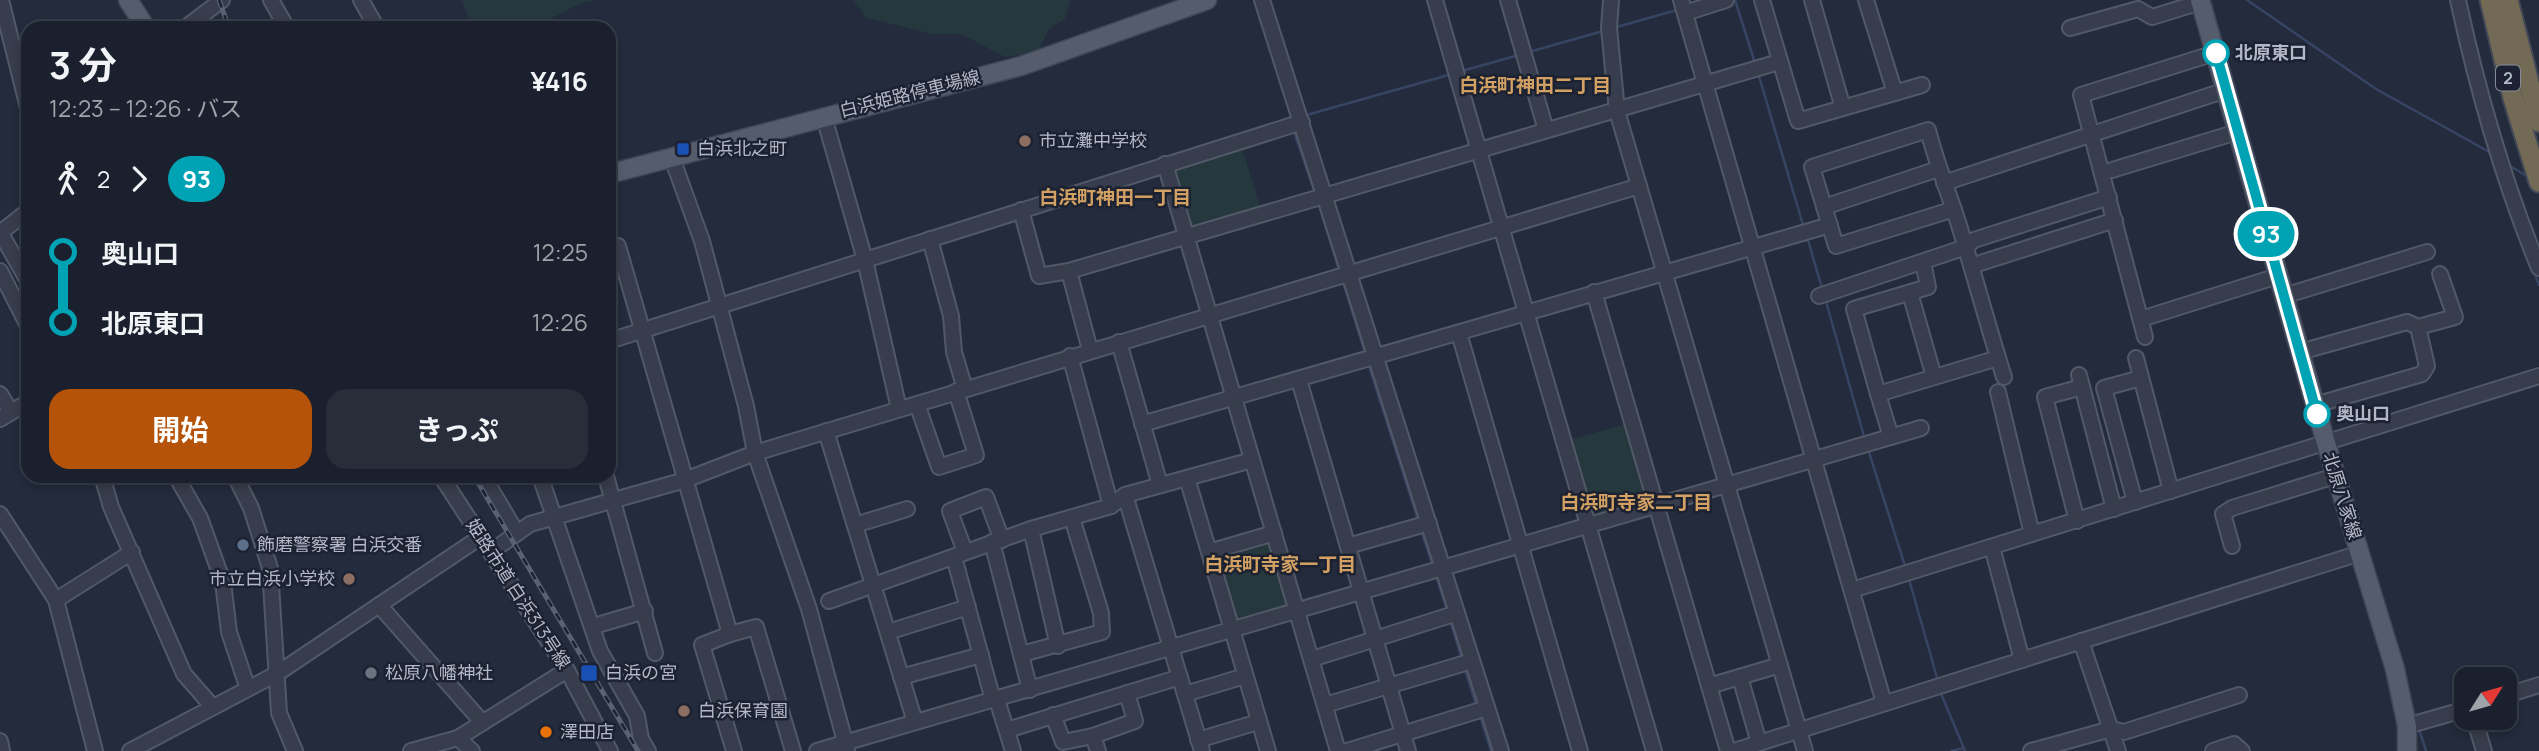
<!DOCTYPE html>
<html lang="ja">
<head>
<meta charset="utf-8">
<style>
	body { margin:0; font-family:Manrope,"Noto Sans JP",sans-serif; background:#272d39; color:#f1f3f6; height:100vh; display:flex; flex-direction:column; font-size:26px; white-space:nowrap }
	* { box-sizing:border-box; margin:0 }
	p { font-size:23px; color:#9fa3aa }
	.icon { flex:none; width:38px; height:38px; fill:none; stroke:currentColor; stroke-width:2; stroke-linecap:round; stroke-linejoin:round }
	.map { position:relative; flex:1; overflow:hidden }
	.panel { position:absolute; left:21px; top:21px; width:595px; height:462px; display:flex; flex-direction:column; background:#1a202d; border-radius:21px; box-shadow:0 4px 10px #0003,0 0 0 2px #383e49 }
	.panel>* { flex:none }
	.badge { padding:0 14px; border-radius:23px; font-size:24px; line-height:46px }
	.needle { width:46px; rotate:53deg }
	.fabs { position:absolute; left:2454px; top:667px; display:grid; gap:14px }
	.fabs a { display:grid; place-items:center; width:63px; height:63px; border-radius:14px; background:#1a202d; box-shadow:0 4px 10px #0003,0 0 0 2px #383e49; font-size:35px }
	.map>.badge { position:absolute; translate:-50% -50%; box-shadow:0 0 0 4px #fff }
	.legs { display:flex; align-items:center; gap:10px; height:77px; padding:0 28px; font-size:23px }
	.legs p { margin-inline-start:auto }
	.summary { display:flex; align-items:center; justify-content:space-between; height:119px; padding:0 28px }
	h1 { font-size:38px; font-weight:700; line-height:52px }
	.primary-button { display:flex; gap:14px; margin-top:auto; padding:14px 28px }
	.primary-button a { flex:1; height:80px; border-radius:21px; background:#b45309; color:#fff; font-size:28px; font-weight:700; line-height:80px; text-align:center }
	.primary-button a+a { background:#272d39; color:#f1f3f6 }
	ul { padding:0 28px; list-style:none }
	li { display:flex; align-items:center; gap:24px; height:70px; font-size:26px }
	li i { display:grid; place-items:center; width:10px; height:100%; margin:0 9px; background:currentColor }
	li i::after { content:''; width:18px; height:18px; margin:-9px; border:5px solid; border-radius:50%; background:#1a202d }
	li p { margin-inline-start:auto }
	li:first-child i { background:linear-gradient(#0000 50%,currentColor 0) }
	li:last-child i { background:linear-gradient(currentColor 50%,#0000 0) }
	.map>svg:first-child { display:block }
	.green { fill:#25383d }
	.lines { fill:none; stroke-linecap:round; stroke-linejoin:round }
	.stream { stroke:#374463; stroke-width:2.5 }
	.minor-casing { stroke:#525867; stroke-width:18 }
	.major-casing { stroke:#404655; stroke-width:21 }
	.highway-casing { stroke:#424857; stroke-width:23 }
	.minor { stroke:#373d4c; stroke-width:14 }
	.major { stroke:#555c6c; stroke-width:18 }
	.highway { stroke:#726a54; stroke-width:19 }
	.rail-casing { stroke:#596173; stroke-width:5 }
	.rail { stroke:#1c2231; stroke-width:2.5; stroke-dasharray:8; stroke-linecap:butt }
	.line-1-casing { stroke:#fff; stroke-width:16 }
	.line-1 { stroke:#00a3b4; stroke-width:10 }
	.stop-1-dot { fill:#fff; stroke:#00a3b4; stroke-width:3.5 }
	.education-dot { fill:#8d6e63; stroke:#1c2231; stroke-width:2.5 }
	.transit-dot { fill:#1a4fb4; stroke:#1c2231; stroke-width:2.5 }
	.service-dot { fill:#5c6f8a; stroke:#1c2231; stroke-width:2.5 }
	.worship-dot { fill:#6b7280; stroke:#1c2231; stroke-width:2.5 }
	.food-dot { fill:#e8710a; stroke:#1c2231; stroke-width:2.5 }
	.labels { text-anchor:middle; stroke-width:5; stroke-linejoin:round; paint-order:stroke }
	.shield { fill:#1c2231; stroke:#868b9b; stroke-width:2 }
	.shield-label { font-size:16px; font-weight:bold; fill:#b3b8c8 }
	.stop-label { font-size:18px; font-weight:bold; fill:#b3b8c8; stroke:#1c2231; text-anchor:start }
	.street-label { font-size:18px; fill:#b3b8c8; stroke:#1c2231 }
	.poi-label { font-size:18px; fill:#b3b8c8; stroke:#1c2231; text-anchor:start }
	.neighbourhood-label { font-size:19px; font-weight:bold; fill:#d3a163; stroke:#1c2231 }
</style>
</head>
<body>
<div class="map">
<svg width="2539" height="751" viewBox="0 0 2539 751">
	<rect width="100%" height="100%" fill="#232b3c"/>
	<g class="green">
		<path d="M 462,0 L 596,0 L 581,3 L 533,28 L 472,26 Z"/>
		<path d="M 853,0 L 1070,0 L 1065,19 L 1049,29 L 1038,51 L 1005,57 L 961,34 L 932,34 L 867,18 Z"/>
		<path d="M 1241,145 L 1261,209 L 1195,228 L 1189,226 L 1173,170 L 1177,164 Z"/>
		<path d="M 1627,424 L 1649,499 L 1592,516 L 1569,440 Z"/>
		<path d="M 1271,536 L 1290,605 L 1237,622 L 1215,554 Z"/>
	</g>
	<g class="lines">
		<g class="stream">
			<path d="M 1735,0 L 1755,63"/>
			<path d="M 2210,0 L 2269,209"/>
			<path d="M 2247,0 L 2376,89 L 2493,154"/>
			<path d="M 1613,28 L 1677,10"/>
			<path d="M 1529,52 L 1603,31"/>
			<path d="M 1462,71 L 1519,55"/>
			<path d="M 1758,73 L 1804,228"/>
			<path d="M 1303,116 L 1452,74"/>
			<path d="M 1293,129 L 1315,193"/>
			<path d="M 2507,164 L 2528,177"/>
			<path d="M 1318,202 L 1339,270"/>
			<path d="M 1807,237 L 1822,288"/>
			<path d="M 2534,272 L 2539,285"/>
			<path d="M 1342,279 L 1365,353"/>
			<path d="M 1825,298 L 1865,440"/>
			<path d="M 1368,363 L 1418,520"/>
			<path d="M 1868,449 L 1905,566"/>
			<path d="M 2359,521 L 2386,609"/>
			<path d="M 1421,530 L 1433,566"/>
			<path d="M 1525,537 L 1539,533"/>
			<path d="M 1436,576 L 1447,610"/>
			<path d="M 1908,576 L 1938,681"/>
			<path d="M 1450,620 L 1462,660"/>
			<path d="M 1465,670 L 1477,707"/>
			<path d="M 1940,691 L 1965,751"/>
			<path d="M 2410,699 L 2415,717"/>
			<path d="M 1480,716 L 1491,751"/>
			<path d="M 2418,726 L 2426,751"/>
			<path d="M 1951,751 L 1964,748"/>
		</g>
		<g class="minor-casing">
			<g id="minor">
				<path d="M 1,0 L 28,108"/>
				<path d="M 271,0 L 287,28"/>
				<path d="M 361,0 L 377,28"/>
				<path d="M 1262,0 L 1501,751"/>
				<path d="M 1435,0 L 1654,751"/>
				<path d="M 1508,0 L 1546,130"/>
				<path d="M 1611,0 L 1609,28 L 1617,111 L 1805,751"/>
				<path d="M 1681,0 L 1884,703"/>
				<path d="M 1762,0 L 1798,121 L 1922,85"/>
				<path d="M 1812,0 L 1843,108"/>
				<path d="M 1866,0 L 1895,93"/>
				<path d="M 2458,0 C 2477,88 2505,185 2539,268"/>
				<path d="M 1685,13 L 1726,0"/>
				<path d="M 185,28 L 222,0"/>
				<path d="M 448,28 L 455,28"/>
				<path d="M 2070,28 L 2138,9 L 2152,17 L 2201,2"/>
				<path d="M 824,117 L 865,260 L 899,409"/>
				<path d="M 672,158 L 702,241 L 746,406 L 755,453 L 809,609 L 847,749"/>
				<path d="M 1165,164 L 1338,751"/>
				<path d="M 2112,170 L 2237,132"/>
				<path d="M 1944,183 L 2226,90"/>
				<path d="M 1824,207 L 1938,169"/>
				<path d="M 1954,209 L 1836,246 L 1812,167 L 1928,130 C 1936,162 1948,191 1958,222 C 1974,274 1988,326 2004,377"/>
				<path d="M 1021,210 L 1039,276 L 1069,271 L 1779,62"/>
				<path d="M 0,232 L 28,281"/>
				<path d="M 0,233 L 28,211"/>
				<path d="M 930,239 L 951,316 L 954,352 L 965,389"/>
				<path d="M 618,246 L 730,634 L 756,627 L 793,751"/>
				<path d="M 1971,266 L 2115,220"/>
				<path d="M 0,271 L 28,326"/>
				<path d="M 1069,271 L 1090,350"/>
				<path d="M 1594,292 L 1728,751"/>
				<path d="M 1910,293 L 1934,377"/>
				<path d="M 1819,296 L 1966,247 L 1974,240 L 2109,197"/>
				<path d="M 2284,296 L 2427,252"/>
				<path d="M 2141,319 L 2278,276"/>
				<path d="M 1459,333 L 1580,751"/>
				<path d="M 2145,337 L 2081,95 L 2215,53"/>
				<path d="M 609,341 L 1302,122"/>
				<path d="M 1119,342 L 1160,485"/>
				<path d="M 2300,352 L 2407,322 L 2418,327 L 2455,317 L 2440,274"/>
				<path d="M 1070,356 L 1111,506"/>
				<path d="M 2136,358 L 2171,491"/>
				<path d="M 2079,375 L 2114,509"/>
				<path d="M 1299,380 L 1408,751"/>
				<path d="M 1998,392 L 2032,534"/>
				<path d="M 0,394 L 11,412"/>
				<path d="M 1878,394 L 1854,309 L 1928,287 L 1923,262"/>
				<path d="M 917,404 L 939,467 L 976,455 L 956,391"/>
				<path d="M 2315,405 L 2422,374 L 2427,366 L 2418,327"/>
				<path d="M 0,419 L 28,402"/>
				<path d="M 1142,424 L 1830,225"/>
				<path d="M 826,431 L 915,722"/>
				<path d="M 1891,437 L 1878,394 L 1998,358"/>
				<path d="M 102,476 L 111,507 L 184,674 L 212,706"/>
				<path d="M 176,476 L 200,518 L 223,582 L 229,632 L 247,686"/>
				<path d="M 235,476 L 251,508 L 270,568 L 279,713 L 295,751"/>
				<path d="M 441,476 L 567,670 L 610,751"/>
				<path d="M 483,476 L 517,533"/>
				<path d="M 540,476 L 600,651 L 637,716 L 641,739 L 648,751"/>
				<path d="M 606,476 L 655,653"/>
				<path d="M 1187,478 L 1268,751"/>
				<path d="M 1125,495 L 1202,751"/>
				<path d="M 2135,502 L 2104,388 L 2141,378"/>
				<path d="M 0,514 L 56,600 L 95,751"/>
				<path d="M 2077,521 L 2045,397 L 2082,387"/>
				<path d="M 855,525 L 907,509"/>
				<path d="M 1031,529 L 1058,646"/>
				<path d="M 992,542 L 1030,690"/>
				<path d="M 1348,546 L 1429,523"/>
				<path d="M 2232,546 L 2223,514 L 2232,508 L 2335,476"/>
				<path d="M 1992,547 L 2022,660"/>
				<path d="M 492,551 L 530,524 L 685,480 L 755,453 L 1639,186"/>
				<path d="M 965,552 L 950,511 L 986,497 L 1002,540"/>
				<path d="M 1209,552 L 1274,533"/>
				<path d="M 954,557 L 993,700"/>
				<path d="M 1852,590 L 2539,376"/>
				<path d="M 56,600 L 132,552"/>
				<path d="M 829,601 L 1031,529 L 1111,506 L 1125,495 L 1252,460"/>
				<path d="M 379,605 L 482,722"/>
				<path d="M 594,626 L 645,611"/>
				<path d="M 888,632 L 968,607"/>
				<path d="M 730,634 L 702,645 L 734,751"/>
				<path d="M 2081,641 L 2118,751"/>
				<path d="M 1022,654 L 1102,632 L 1101,613 L 1072,518"/>
				<path d="M 1312,659 L 1457,613"/>
				<path d="M 901,677 L 981,655"/>
				<path d="M 1740,677 L 1759,743"/>
				<path d="M 1709,686 L 1780,665"/>
				<path d="M 1185,694 L 1245,676"/>
				<path d="M 2504,696 L 2539,685"/>
				<path d="M 997,700 L 1013,751"/>
				<path d="M 1325,705 L 1472,661"/>
				<path d="M 1053,715 L 1063,742 L 1093,736 L 1135,721 L 1127,693"/>
				<path d="M 2474,718 L 2484,751"/>
				<path d="M 2407,726 L 2466,709"/>
				<path d="M 1007,730 L 1180,677"/>
				<path d="M 1093,736 L 1098,751"/>
				<path d="M 458,738 L 472,751"/>
				<path d="M 1198,740 L 1258,722"/>
				<path d="M 0,741 L 2,751"/>
				<path d="M 130,751 L 278,673 L 482,536"/>
				<path d="M 411,751 L 458,738 L 567,670"/>
				<path d="M 817,751 L 1921,428"/>
				<path d="M 1347,751 L 1487,708"/>
				<path d="M 1734,751 L 2360,553"/>
				<path d="M 2031,751 L 2111,729 L 2124,732 L 2239,695"/>
				<path d="M 2213,751 L 2234,744 L 2242,751"/>
			</g>
		</g>
		<g class="major-casing">
			<g id="major">
				<path d="M 128,0 L 146,28"/>
				<path d="M 2200,0 L 2326,443 L 2395,669 L 2407,726 L 2407,751"/>
				<path d="M 609,174 L 1021,66 L 1207,0"/>
			</g>
		</g>
		<g class="highway-casing">
			<g id="highway">
				<path d="M 2490,0 L 2513,98 L 2539,182"/>
				<path d="M 2508,0 L 2539,122"/>
			</g>
		</g>
		<use href="#minor" class="minor"/>
		<use href="#major" class="major"/>
		<use href="#highway" class="highway"/>
		<g class="rail-casing">
			<g id="rail">
				<path d="M 219,0 L 229,28"/>
				<path d="M 474,476 L 638,751"/>
			</g>
		</g>
		<use href="#rail" class="rail"/>
	</g>
	<g class="lines">
		<g class="line-1-casing">
			<path id="line-1" d="M 2216,53 L 2317,414"/>
		</g>
		<use href="#line-1" class="line-1"/>
	</g>
	<g class="stop-1-dot">
		<circle cx="2216" cy="53" r="12"/>
		<circle cx="2317" cy="414" r="12"/>
	</g>
	<g class="education-dot">
		<circle cx="1025" cy="141" r="7"/>
		<circle cx="349" cy="579" r="7"/>
		<circle cx="684" cy="711" r="7"/>
	</g>
	<g class="transit-dot">
		<rect x="676" y="142" width="14" height="14" rx="3.5"/>
		<rect x="580" y="664" width="18" height="18" rx="3.5"/>
	</g>
	<circle class="service-dot" cx="243" cy="545" r="7"/>
	<circle class="worship-dot" cx="371" cy="673" r="7"/>
	<circle class="food-dot" cx="546" cy="732" r="7"/>
	<g class="labels">
		<rect class="shield" x="2496" y="65.5" width="24" height="25" rx="5"/>
		<g class="shield-label">
			<text x="2508" y="84">2</text>
		</g>
		<g class="stop-label">
			<text x="2235" y="59">北原東口</text>
			<text x="2336" y="420">奥山口</text>
		</g>
		<g class="street-label">
			<text transform="translate(910 94) rotate(-14)" y="6">白浜姫路停車場線</text>
			<text transform="translate(2342 496) rotate(73)" y="6">北原八家線</text>
			<text transform="translate(518 594) rotate(57)" y="6">姫路市道 白浜313号線</text>
		</g>
		<g class="poi-label">
			<text x="1039" y="147">市立灘中学校</text>
			<text x="697" y="155">白浜北之町</text>
			<text x="257" y="551">飾磨警察署 白浜交番</text>
			<text x="335" y="585" text-anchor="end">市立白浜小学校</text>
			<text x="385" y="679">松原八幡神社</text>
			<text x="605" y="679">白浜の宮</text>
			<text x="698" y="717">白浜保育園</text>
			<text x="560" y="738">澤田店</text>
		</g>
		<g class="neighbourhood-label">
			<text x="1535" y="92">白浜町神田二丁目</text>
			<text x="1115" y="204">白浜町神田一丁目</text>
			<text x="1636" y="509">白浜町寺家二丁目</text>
			<text x="1280" y="571">白浜町寺家一丁目</text>
		</g>
	</g>
</svg>
<div class="fabs">
<a><svg class="needle" viewBox="-14 -14 28 28"><path d="M0-13l5 13h-10z" fill="#e53935"/><path d="M0 13l5-13h-10z" fill="#9fa3aa"/></svg></a>
</div>
<b class="badge" style="left:2266px;top:234px;background:#00a3b4;color:#fff">93</b>
<section class="panel">
<div class="summary"><div><h1>3 分</h1><p>12:23 – 12:26 · バス</p></div><b>¥416</b></div>
<div class="legs"><svg class="icon" aria-label="walk" viewBox="0 0 24 24"><circle cx="13" cy="4" r="2"/><path d="M13 8l-2 6 4 7M11 14l-3 7M7 12l3-4h3l4 4"/></svg>2<svg class="icon" aria-label="forward" viewBox="0 0 24 24"><path d="M9 5l7 7-7 7"/></svg><b class="badge" style="background:#00a3b4;color:#fff">93</b></div>
<ul>
<li><i style="color:#00a3b4"></i><b>奥山口</b><p>12:25</p></li>
<li><i style="color:#00a3b4"></i><b>北原東口</b><p>12:26</p></li>
</ul>
<div class="primary-button"><a>開始</a><a>きっぷ</a></div>
</section>
</div>
</body>
</html>
